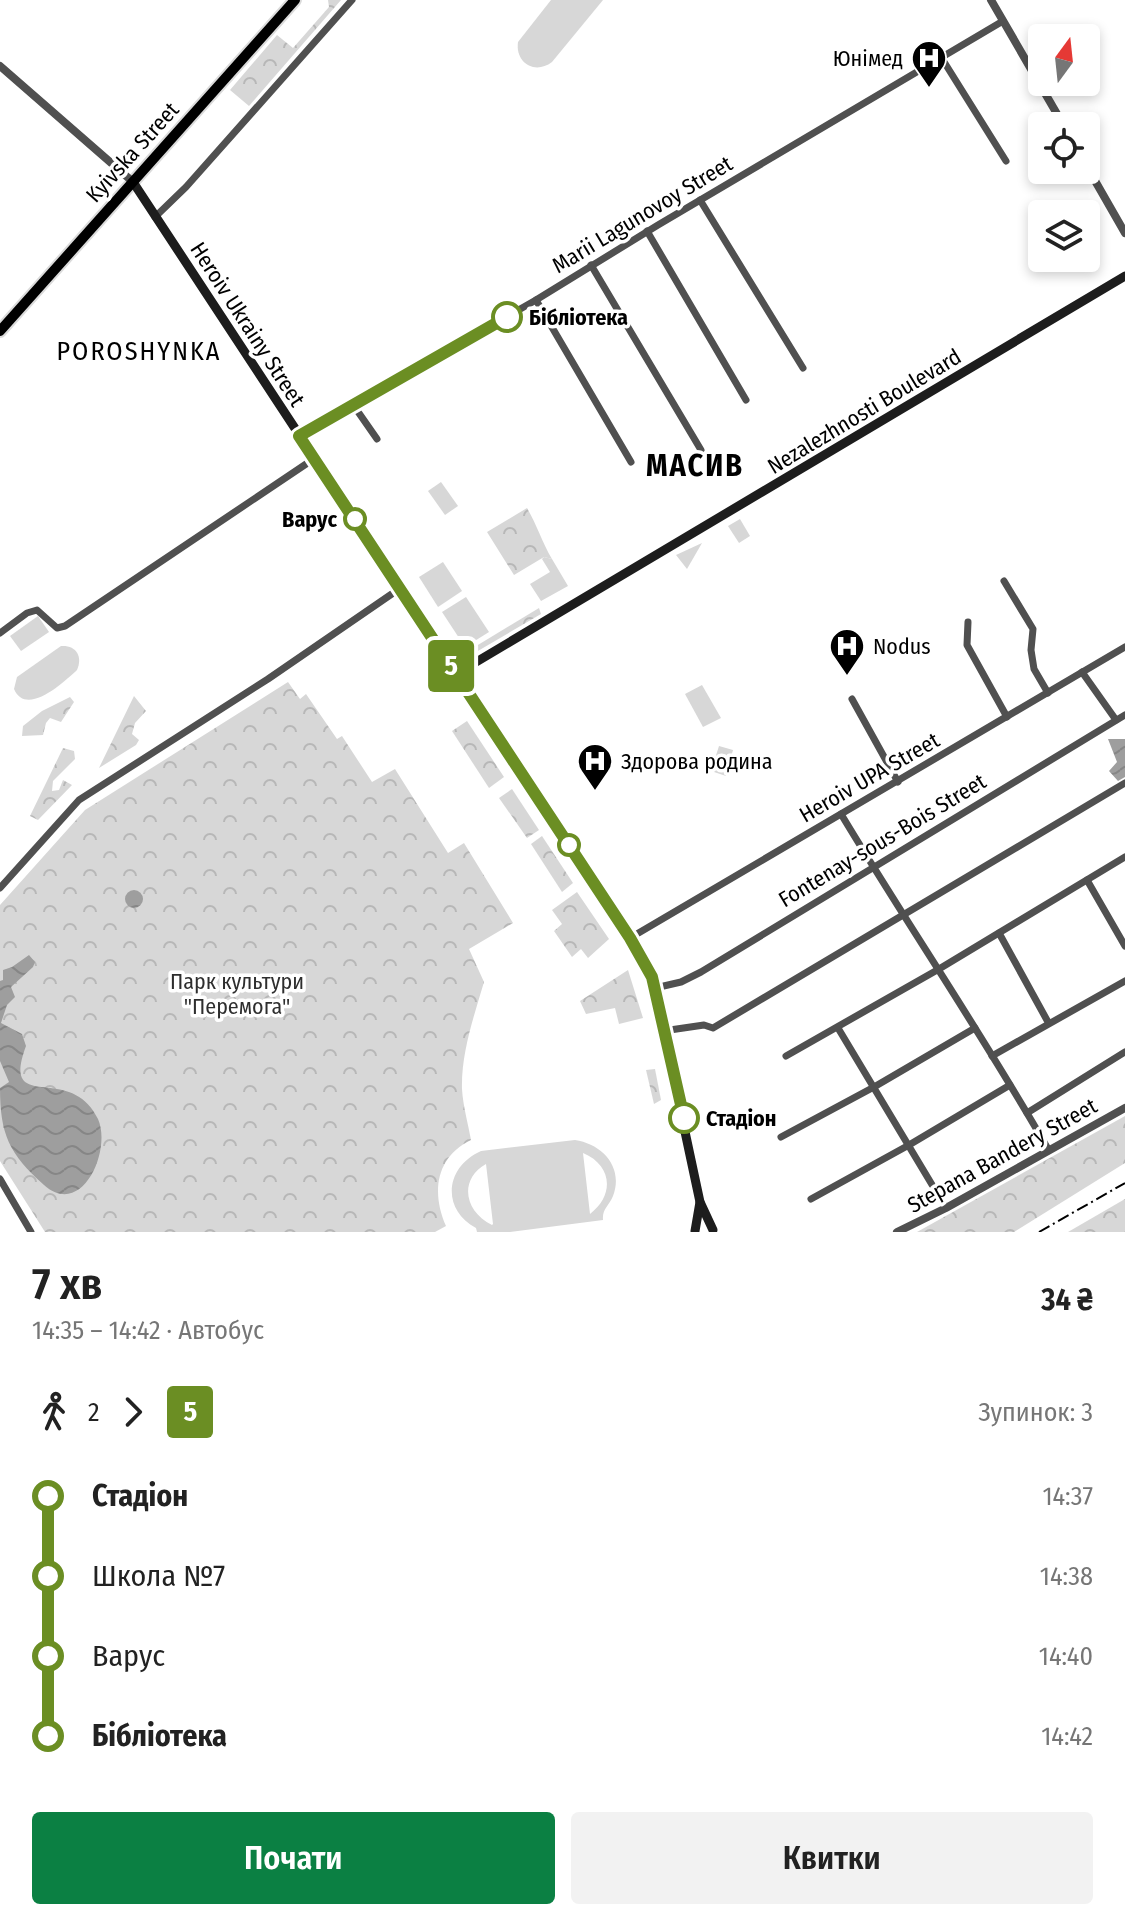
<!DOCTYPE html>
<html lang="uk">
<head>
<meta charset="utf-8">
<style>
	body { margin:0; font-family:"Fira Sans Condensed",sans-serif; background:#f2f2f2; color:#222; height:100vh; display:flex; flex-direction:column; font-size:30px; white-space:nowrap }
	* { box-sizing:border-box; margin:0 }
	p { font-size:26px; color:#767676 }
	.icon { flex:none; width:44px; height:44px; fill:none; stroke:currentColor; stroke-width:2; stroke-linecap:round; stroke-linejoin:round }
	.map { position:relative; height:1232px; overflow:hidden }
	.side { display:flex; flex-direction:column; background:#fff; flex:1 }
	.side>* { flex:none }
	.badge { padding:0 16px; border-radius:6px; font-size:28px; line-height:52px }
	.needle { width:52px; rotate:15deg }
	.fabs { position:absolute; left:1028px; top:24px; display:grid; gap:16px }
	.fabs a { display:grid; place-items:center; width:72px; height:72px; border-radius:8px; background:#fff; box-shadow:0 4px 12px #0003; font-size:40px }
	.map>.badge { position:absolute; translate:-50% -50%; box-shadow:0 0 0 4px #fff }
	.legs { display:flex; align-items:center; gap:12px; height:88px; padding:0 32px; font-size:26px }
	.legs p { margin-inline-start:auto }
	.headline { display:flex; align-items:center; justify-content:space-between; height:136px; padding:0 32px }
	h1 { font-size:44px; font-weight:600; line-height:60px }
	.action { display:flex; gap:16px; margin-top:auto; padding:16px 32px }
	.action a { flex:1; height:92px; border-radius:8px; background:#0b8043; color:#fff; font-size:32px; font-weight:600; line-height:92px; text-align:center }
	.action a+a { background:#f2f2f2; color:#222 }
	ul { padding:0 32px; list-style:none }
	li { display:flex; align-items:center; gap:28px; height:80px; font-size:30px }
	li i { display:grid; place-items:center; width:12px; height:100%; margin:0 10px; background:currentColor }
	li i::after { content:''; width:20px; height:20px; margin:-10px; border:6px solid; border-radius:50%; background:#fff }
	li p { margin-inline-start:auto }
	li:first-child i { background:linear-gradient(#0000 50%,currentColor 0) }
	li:last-child i { background:linear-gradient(currentColor 50%,#0000 0) }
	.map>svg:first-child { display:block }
	.grass { fill:#d7d7d7; fill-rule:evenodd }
	.forest { fill:url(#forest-crowns) }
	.water { fill:url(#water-waves) }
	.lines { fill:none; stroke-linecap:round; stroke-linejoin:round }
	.primary-casing { stroke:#dbdbdb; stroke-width:14 }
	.minor { stroke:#505050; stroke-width:7 }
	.tertiary { stroke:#505050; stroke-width:8 }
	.secondary { stroke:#1d1d1d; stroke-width:9 }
	.primary { stroke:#000; stroke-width:10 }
	.rail { stroke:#000; stroke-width:2; stroke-dasharray:12 4 2 4; stroke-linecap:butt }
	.line-1-casing { stroke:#fff; stroke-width:18 }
	.line-1 { stroke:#6b8e23; stroke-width:12 }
	.stop-1-dot { fill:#fff; stroke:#6b8e23; stroke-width:4 }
	.labels { text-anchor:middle; stroke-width:7; stroke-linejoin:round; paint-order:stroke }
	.poi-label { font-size:22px; fill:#000; stroke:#fff; text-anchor:start }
	.street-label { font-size:22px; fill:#000; stroke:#fff }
	.stop-label { font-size:22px; font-weight:bold; fill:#000; stroke:#fff; text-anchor:start }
	.park-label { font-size:22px; fill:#2e2e2e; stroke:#fff }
	.quarter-label { font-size:26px; letter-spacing:2px; fill:#000; stroke:#fff }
	.district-label { font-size:30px; font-weight:bold; letter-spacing:2px; fill:#000; stroke:#fff }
</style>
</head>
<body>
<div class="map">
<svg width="1125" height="1232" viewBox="0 0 1125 1232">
	<defs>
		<pattern id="forest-crowns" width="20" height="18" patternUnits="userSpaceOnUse" patternTransform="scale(2)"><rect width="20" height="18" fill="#d7d7d7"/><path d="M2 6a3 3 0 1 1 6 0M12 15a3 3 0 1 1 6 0" fill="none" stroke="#b7b7b7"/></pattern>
		<pattern id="water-waves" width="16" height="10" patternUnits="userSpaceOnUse" patternTransform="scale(2)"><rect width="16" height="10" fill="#9e9e9e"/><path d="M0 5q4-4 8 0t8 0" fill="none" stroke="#868686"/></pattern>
	</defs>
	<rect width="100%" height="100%" fill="#fff"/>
	<g class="grass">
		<path d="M 551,0 L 603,0 L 552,62 C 535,75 515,63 518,42 Z"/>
		<path d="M 441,482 L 458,506 L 445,515 L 428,491 Z"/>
		<path d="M 740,519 L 750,536 L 739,543 L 728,526 Z"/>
		<path d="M 702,543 L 687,569 L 676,555 Z"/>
		<path d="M 544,557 L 552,559 L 568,586 L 541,601 L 530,584 L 550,572 L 542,559 Z"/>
		<path d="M 443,562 L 462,591 L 438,607 L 419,577 Z"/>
		<path d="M 466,597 L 489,632 L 465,647 L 442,612 Z"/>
		<path d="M 38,616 L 49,632 L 21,651 L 10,636 Z"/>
		<path d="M 61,646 C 76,645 83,656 77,670 C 63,683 26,717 14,689 L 17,677 Z"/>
		<path d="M 702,685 L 721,718 L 703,727 L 685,694 Z"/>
		<path d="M 719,746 L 733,750 L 726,776 L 711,771 Z"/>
		<path d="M 575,1140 C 602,1144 624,1167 613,1196 C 609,1206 602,1209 603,1220 L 510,1232 L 477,1232 L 476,1228 C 441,1209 445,1167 481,1151 ZM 583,1153 C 612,1165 615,1195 590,1214 ZM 486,1164 L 493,1224 L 492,1225 C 465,1212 458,1180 486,1164 Z"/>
	</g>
	<g class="forest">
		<path d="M 328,0 L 341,0 L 249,106 L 230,90 L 277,35 L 293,48 L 329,7 Z"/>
		<path d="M 527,508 C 537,525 542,542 552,559 L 544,557 L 514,575 L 487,532 Z"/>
		<path d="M 539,608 L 541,614 L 471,655 L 468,651 Z"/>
		<path d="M 288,682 L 300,699 L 306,694 L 337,739 L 342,736 L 372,782 L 395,769 L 448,853 L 464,843 L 513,923 L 469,949 L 484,982 C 474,1016 461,1053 462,1089 C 463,1106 468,1123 471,1140 C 436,1157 431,1192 446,1226 L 435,1232 L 45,1232 L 0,1161 L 0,905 L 85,810 Z"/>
		<path d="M 134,696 L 146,711 L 135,723 L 132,734 L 139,740 L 136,745 L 99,768 Z"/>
		<path d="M 70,697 L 74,702 L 61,722 L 50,718 L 46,723 L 43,735 L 22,736 L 23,726 L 42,711 Z"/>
		<path d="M 467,721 L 504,777 L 489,788 L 452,731 Z"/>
		<path d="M 63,748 L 74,751 L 75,759 L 53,781 L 52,791 L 59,790 L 63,780 L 72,785 L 38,820 L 30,816 Z"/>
		<path d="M 512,789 L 539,830 L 527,838 L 499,798 Z"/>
		<path d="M 542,836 L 573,883 L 562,892 L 531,844 Z"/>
		<path d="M 577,892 L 609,939 L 588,958 L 581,949 L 572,957 L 554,931 L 562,924 L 552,910 Z"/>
		<path d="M 628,970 L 643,1018 L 619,1024 L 615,1008 L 586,1014 L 580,1001 Z"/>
		<path d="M 655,1069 L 661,1100 L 654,1104 L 646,1070 Z"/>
		<path d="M 1125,1116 L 1125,1163 L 1014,1232 L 917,1232 Z"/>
		<path d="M 1125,1199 L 1125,1232 L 1068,1232 Z"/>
	</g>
	<g class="water">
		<path d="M 1108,739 L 1125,739 L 1125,777 L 1118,781 L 1109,771 L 1117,762 Z"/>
		<circle cx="134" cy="899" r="9"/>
		<path d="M 29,955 L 35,962 L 33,967 L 11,987 L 15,997 L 7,1005 L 1,1023 L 22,1034 L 26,1046 C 0,1116 71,1061 98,1119 C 112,1150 82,1219 44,1185 C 9,1154 0,1134 0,1088 L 9,1082 L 0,1061 L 0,981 L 3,980 L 3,970 L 12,967 Z"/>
	</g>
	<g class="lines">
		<g class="primary-casing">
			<path id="primary" d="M 0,331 L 295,0"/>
		</g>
		<g class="minor">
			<path d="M 941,57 L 1006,161"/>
			<path d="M 700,200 L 803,368"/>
			<path d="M 155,217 L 186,187 L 352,0"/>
			<path d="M 647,231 L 746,400"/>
			<path d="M 591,265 L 701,450"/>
			<path d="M 536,300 L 631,462"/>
			<path d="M 354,406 L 377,439"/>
			<path d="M 299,436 L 536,300 L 658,225 L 1003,21"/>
			<path d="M 1004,581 L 1033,629 L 1031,650 L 1034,669 L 1048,693"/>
			<path d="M 968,622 L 967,645 L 1007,717"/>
			<path d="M 0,633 L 27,613 L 37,610 L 57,628 L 65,626 L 315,458"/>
			<path d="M 1082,672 L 1116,720"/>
			<path d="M 852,699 L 898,782"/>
			<path d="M 841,814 C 909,927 983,1035 1048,1149"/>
			<path d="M 1087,880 L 1125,946"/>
			<path d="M 0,888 L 79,800 L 268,679 L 399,589"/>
			<path d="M 999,933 L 1048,1022"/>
			<path d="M 630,938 L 1125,647"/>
			<path d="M 655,988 L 681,982 L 701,972 L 1125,715"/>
			<path d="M 838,1028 L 946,1208"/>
			<path d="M 663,1031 L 704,1025 L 713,1028 L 1125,783"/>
			<path d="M 786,1056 L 939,969 L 1125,857"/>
			<path d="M 992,1056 L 1125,981"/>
			<path d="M 1027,1113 L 1125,1052"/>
			<path d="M 781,1137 L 874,1087 L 975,1028"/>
			<path d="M 0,1179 L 31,1232"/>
			<path d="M 811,1199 L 909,1145 L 1010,1085"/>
		</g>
		<g class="tertiary">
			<path d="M 991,0 L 1064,126"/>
			<path d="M 0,66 L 133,182"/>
			<path d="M 1086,165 L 1125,233"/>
			<path d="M 897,1232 L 946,1208 L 1125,1108"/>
		</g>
		<g class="secondary">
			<path d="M 133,182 L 630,938 L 652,977 L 700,1202 L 713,1230"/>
			<path d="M 456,674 L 1125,276"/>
			<path d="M 695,1231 L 700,1202"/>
		</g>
		<use href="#primary" class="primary"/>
		<path class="rail" d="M 1039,1232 L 1125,1183"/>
	</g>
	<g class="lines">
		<g class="line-1-casing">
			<path id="line-1" d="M 507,317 L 299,436 L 630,938 L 652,977 L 684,1118"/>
		</g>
		<use href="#line-1" class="line-1"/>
	</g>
	<defs>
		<g id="hospital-pin" transform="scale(1.8)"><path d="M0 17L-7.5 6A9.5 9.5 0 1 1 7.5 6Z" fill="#000" stroke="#fff"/><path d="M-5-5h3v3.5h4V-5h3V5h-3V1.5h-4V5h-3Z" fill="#fff"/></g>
	</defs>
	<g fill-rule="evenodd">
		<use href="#hospital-pin" x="929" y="58"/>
		<use href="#hospital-pin" x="847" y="646"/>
		<use href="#hospital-pin" x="595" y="761"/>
	</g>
	<g class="stop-1-dot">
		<circle cx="507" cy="317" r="14"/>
		<circle cx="355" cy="519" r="10"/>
		<circle cx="569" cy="845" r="10"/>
		<circle cx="684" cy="1118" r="14"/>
	</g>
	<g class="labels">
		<g class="poi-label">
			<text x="903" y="66" text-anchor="end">Юнімед</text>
			<text x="873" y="654">Nodus</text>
			<text x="621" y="769">Здорова родина</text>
		</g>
		<g class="street-label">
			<text transform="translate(132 152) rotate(-48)" y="8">Kyivska Street</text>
			<text transform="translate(642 214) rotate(-31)" y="8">Marii Lagunovoy Street</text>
			<text transform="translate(248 324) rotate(57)" y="8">Heroiv Ukrainy Street</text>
			<text transform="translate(864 411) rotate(-31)" y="8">Nezalezhnosti Boulevard</text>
			<text transform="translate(869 777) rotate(-30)" y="8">Heroiv UPA Street</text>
			<text transform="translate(882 840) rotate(-31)" y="8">Fontenay-sous-Bois Street</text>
			<text transform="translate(1002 1155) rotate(-29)" y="8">Stepana Bandery Street</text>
		</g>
		<g class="stop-label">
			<text x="529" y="325">Бібліотека</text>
			<text x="337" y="527" text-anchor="end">Варус</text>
			<text x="706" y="1126">Стадіон</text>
		</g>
		<g class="park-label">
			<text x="237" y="989">Парк культури<tspan x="237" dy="25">"Перемога"</tspan></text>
		</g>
		<g class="quarter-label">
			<text x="139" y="360">POROSHYNKA</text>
		</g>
		<g class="district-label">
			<text x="695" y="476">МАСИВ</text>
		</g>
	</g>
</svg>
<div class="fabs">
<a><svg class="needle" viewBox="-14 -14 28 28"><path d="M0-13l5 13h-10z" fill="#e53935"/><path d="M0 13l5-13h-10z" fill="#767676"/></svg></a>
<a><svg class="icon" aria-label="locate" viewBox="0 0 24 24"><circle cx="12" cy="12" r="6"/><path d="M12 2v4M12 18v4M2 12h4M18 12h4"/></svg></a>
<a><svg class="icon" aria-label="layers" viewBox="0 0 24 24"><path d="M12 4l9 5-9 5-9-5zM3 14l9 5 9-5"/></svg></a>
</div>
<b class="badge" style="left:451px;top:666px;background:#6b8e23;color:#fff">5</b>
</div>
<section class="side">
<div class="headline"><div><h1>7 хв</h1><p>14:35 – 14:42 · Автобус</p></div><b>34 ₴</b></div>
<div class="legs"><svg class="icon" aria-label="walk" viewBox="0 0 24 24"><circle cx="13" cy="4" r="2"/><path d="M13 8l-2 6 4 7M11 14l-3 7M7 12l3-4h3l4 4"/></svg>2<svg class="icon" aria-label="forward" viewBox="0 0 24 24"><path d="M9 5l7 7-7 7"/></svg><b class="badge" style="background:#6b8e23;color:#fff">5</b><p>Зупинок: 3</p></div>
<ul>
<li><i style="color:#6b8e23"></i><b>Стадіон</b><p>14:37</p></li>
<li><i style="color:#6b8e23"></i><span>Школа №7</span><p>14:38</p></li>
<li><i style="color:#6b8e23"></i><span>Варус</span><p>14:40</p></li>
<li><i style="color:#6b8e23"></i><b>Бібліотека</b><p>14:42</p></li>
</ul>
<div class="action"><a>Почати</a><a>Квитки</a></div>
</section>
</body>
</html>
